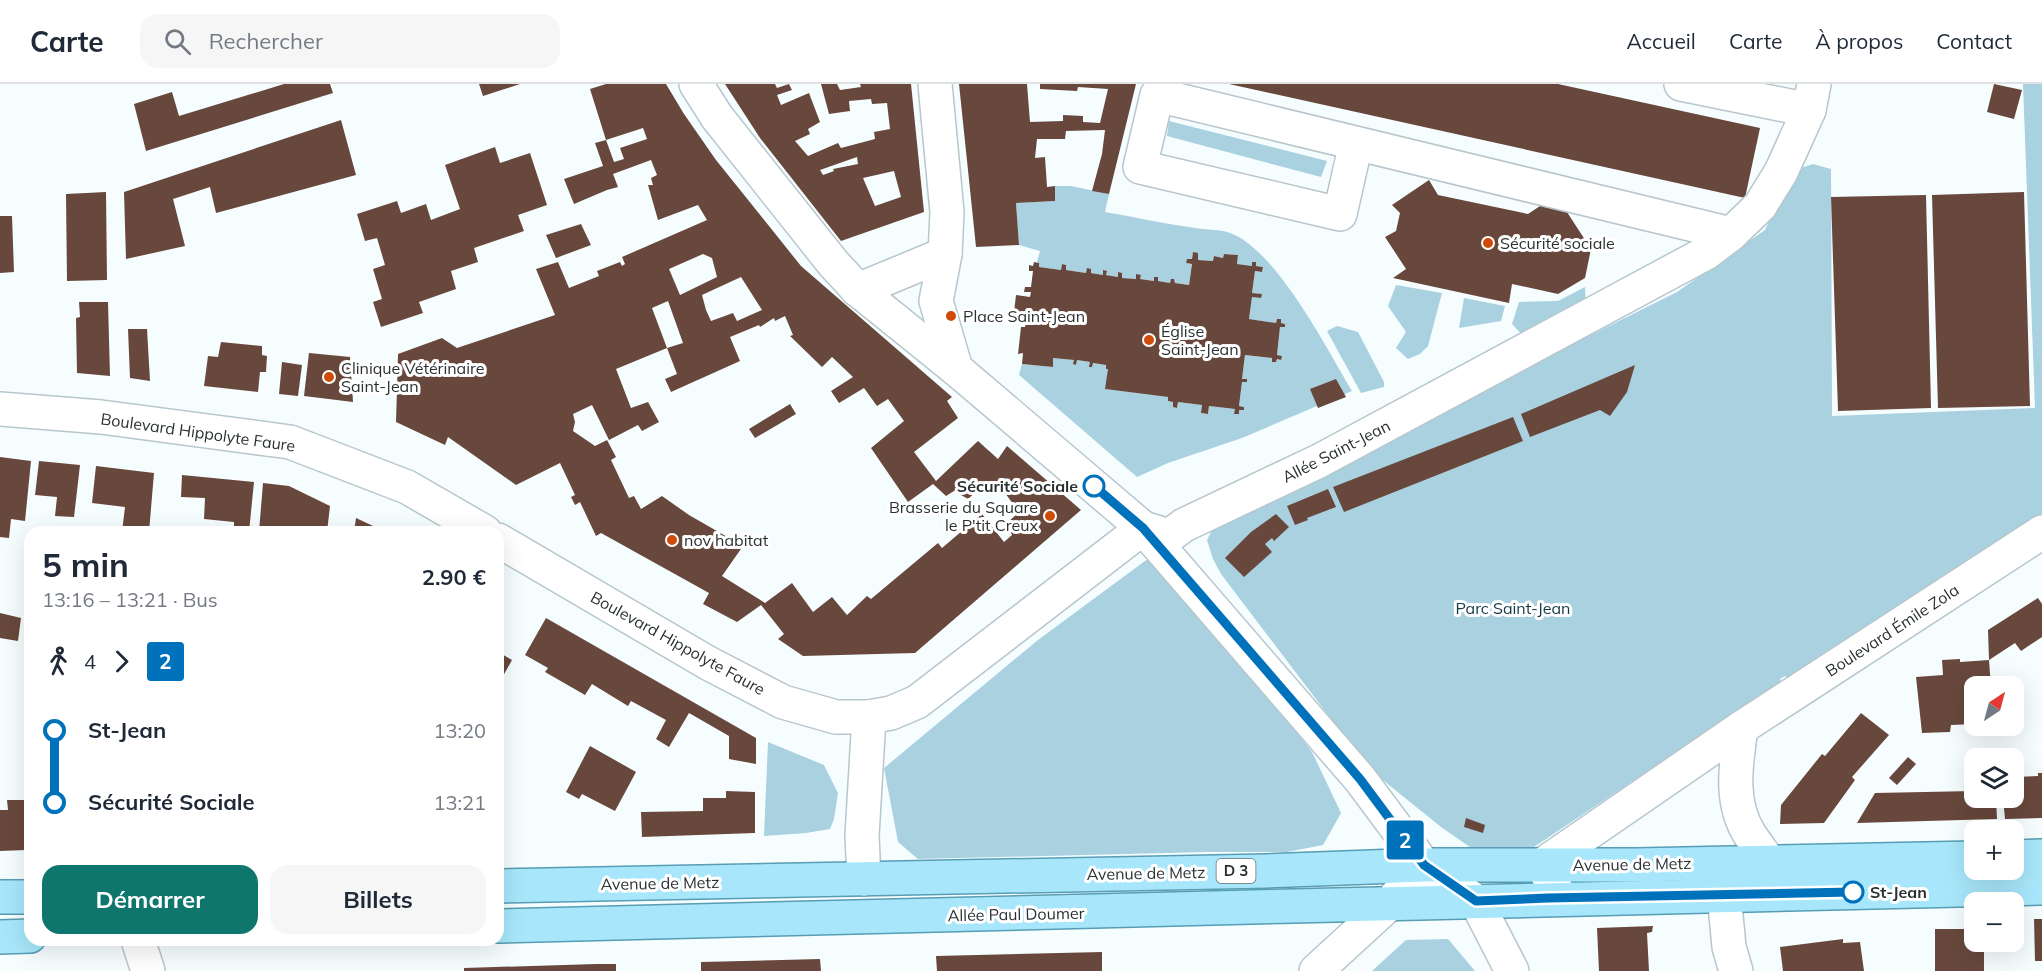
<!DOCTYPE html>
<html lang="fr">
<head>
<meta charset="utf-8">
<style>
	body { margin:0; font-family:Mulish,sans-serif; background:#f6f6f7; color:#1f2937; height:100vh; display:flex; flex-direction:column; font-size:22px; white-space:nowrap }
	* { box-sizing:border-box; margin:0 }
	p { font-size:20px; color:#747a83 }
	.icon { flex:none; width:33px; height:33px; fill:none; stroke:currentColor; stroke-width:2; stroke-linecap:round; stroke-linejoin:round }
	.map { position:relative; flex:1; overflow:hidden }
	.drawer { position:absolute; left:24px; top:442px; width:480px; height:420px; display:flex; flex-direction:column; background:#fff; border-radius:18px; box-shadow:0 6px 24px #0002 }
	.drawer>* { flex:none }
	.badge { padding:0 12px; border-radius:4px; font-size:21px; line-height:39px }
	.needle { width:39px; rotate:36deg }
	.controls { position:absolute; left:1964px; top:592px; display:grid; gap:12px }
	.controls a { display:grid; place-items:center; width:60px; height:60px; border-radius:12px; background:#fff; box-shadow:0 6px 24px #0002; font-size:30px }
	.map>.badge { position:absolute; translate:-50% -50%; box-shadow:0 0 0 3px #fff }
	.legs { display:flex; align-items:center; gap:9px; height:66px; padding:0 18px; font-size:20px }
	.legs p { margin-inline-start:auto }
	.head { display:flex; align-items:center; justify-content:space-between; height:102px; padding:0 18px }
	h1 { font-size:33px; font-weight:700; line-height:45px }
	.action { display:flex; gap:12px; margin-top:auto; padding:12px 18px }
	.action a { flex:1; height:69px; border-radius:18px; background:#0f766e; color:#fff; font-size:24px; font-weight:700; line-height:69px; text-align:center }
	.action a+a { background:#f6f6f7; color:#1f2937 }
	ul { padding:0 18px; list-style:none }
	li { display:flex; align-items:center; gap:21px; height:72px; font-size:22px }
	li i { display:grid; place-items:center; width:9px; height:100%; margin:0 8px; background:currentColor }
	li i::after { content:''; width:15px; height:15px; margin:-8px; border:4px solid; border-radius:50%; background:#fff }
	li p { margin-inline-start:auto }
	li:first-child i { background:linear-gradient(#0000 50%,currentColor 0) }
	li:last-child i { background:linear-gradient(currentColor 50%,#0000 0) }
	header { display:flex; align-items:center; gap:36px; box-sizing:border-box; height:84px; padding:0 30px; background:#fff; border-bottom:2px solid #e0e1e3 }
	header strong { font-size:28px }
	nav { display:flex; gap:33px; margin-inline-start:auto; font-size:21px }
	.search { width:420px; height:54px; background:#f6f6f7; display:flex; align-items:center; gap:15px; box-sizing:border-box; padding:0 21px; border-radius:18px; color:#747a83; font-size:22px }
	.map>svg:first-child { display:block }
	.green { fill:#a9d1e0 }
	.building { fill:#68483c; fill-rule:evenodd }
	.lines { fill:none; stroke-linecap:round; stroke-linejoin:round }
	.street-casing { stroke:#b7c7cd; stroke-width:36 }
	.primary-casing { stroke:#579db4; stroke-width:36 }
	.street { stroke:#fff; stroke-width:33 }
	.primary { stroke:#a8e7fb; stroke-width:33 }
	.line-1-casing { stroke:#fff; stroke-width:14 }
	.line-1 { stroke:#0072bc; stroke-width:9 }
	.poi-dot { fill:#d04b08; stroke:#fff; stroke-width:2 }
	.stop-1-dot { fill:#fff; stroke:#0072bc; stroke-width:3 }
	.labels { text-anchor:middle; stroke-width:6; stroke-linejoin:round; paint-order:stroke }
	.shield { fill:#fff; stroke:#6b6f70; stroke-width:1.5 }
	.shield-label { font-size:15px; font-weight:bold; fill:#2b3133 }
	.poi-label { font-size:16px; fill:#2b3133; stroke:#fff; text-anchor:start }
	.street-label { font-size:16px; fill:#2b3133; stroke:#fff }
	.stop-label { font-size:16px; font-weight:bold; fill:#2b3133; stroke:#fff; text-anchor:end }
	.park-label { font-size:16px; fill:#143a46; stroke:#fff }
</style>
</head>
<body>
<header>
<strong>Carte</strong>
<div class="search"><svg class="icon" aria-label="search" viewBox="0 0 24 24"><circle cx="10" cy="10" r="6"/><path d="M15 15l6 6"/></svg>Rechercher</div>
<nav><a>Accueil</a><a>Carte</a><a>À propos</a><a>Contact</a></nav>
</header>
<div class="map">
<svg width="2042" height="887" viewBox="0 0 2042 887">
	<rect width="100%" height="100%" fill="#f6fdff"/>
	<g class="green">
		<path d="M 2023,0 L 2042,0 L 2042,436 L 1787,594 L 1785,592 L 1780,595 L 1781,598 L 1531,765 L 1474,766 L 1441,743 L 1379,693 L 1350,660 L 1221,490 L 1213,475 L 1207,456 L 1216,438 L 1677,208 L 1765,146 L 1792,87 L 1813,80 L 1831,85 L 1832,332 L 2035,324 Z"/>
		<path d="M 1169,37 L 1327,77 L 1321,93 L 1167,52 Z"/>
		<path d="M 1055,102 L 1071,102 L 1109,110 L 1105,128 C 1135,133 1165,140 1195,144 C 1205,146 1217,145 1227,148 C 1274,161 1327,265 1352,307 L 1242,354 L 1168,379 L 1137,393 L 1019,291 L 1022,280 L 1053,283 L 1053,274 L 1074,276 L 1074,280 L 1076,281 L 1077,276 L 1090,278 L 1090,283 L 1092,283 L 1093,279 L 1106,281 L 1106,284 L 1108,285 L 1106,305 L 1168,313 L 1168,317 L 1173,318 L 1173,323 L 1177,324 L 1178,318 L 1202,321 L 1201,329 L 1208,330 L 1209,322 L 1235,325 L 1239,330 L 1239,326 L 1244,326 L 1244,323 L 1239,322 L 1242,298 L 1247,298 L 1247,295 L 1242,295 L 1245,271 L 1272,274 L 1273,278 L 1276,278 L 1277,275 L 1281,276 L 1281,272 L 1277,271 L 1280,243 L 1284,243 L 1285,240 L 1281,239 L 1281,235 L 1277,235 L 1276,239 L 1249,235 L 1252,213 L 1261,214 L 1261,210 L 1252,209 L 1255,187 L 1262,188 L 1263,183 L 1256,182 L 1255,178 L 1252,178 L 1252,182 L 1237,180 L 1238,171 L 1224,170 L 1223,174 L 1214,172 L 1213,177 L 1198,176 L 1193,168 L 1192,175 L 1187,175 L 1186,179 L 1192,180 L 1189,201 L 1175,199 L 1174,195 L 1171,195 L 1170,199 L 1158,197 L 1158,193 L 1154,193 L 1154,197 L 1140,195 L 1141,191 L 1136,191 L 1136,195 L 1122,194 L 1122,189 L 1119,189 L 1118,193 L 1106,191 L 1107,187 L 1103,191 L 1091,189 L 1090,185 L 1087,185 L 1086,189 L 1066,186 L 1066,181 L 1062,180 L 1061,186 L 1039,183 L 1039,179 L 1037,178 L 1040,167 L 1019,161 L 1016,119 L 1055,117 Z"/>
		<path d="M 1396,201 L 1442,209 L 1428,262 L 1420,270 L 1408,275 L 1396,264 L 1406,248 L 1388,222 Z"/>
		<path d="M 1585,203 L 1586,221 L 1526,255 L 1512,240 L 1519,218 L 1558,217 Z"/>
		<path d="M 1464,214 L 1505,222 L 1501,237 L 1459,244 Z"/>
		<path d="M 1337,242 L 1358,248 L 1384,298 L 1384,303 L 1361,309 L 1327,247 Z"/>
		<path d="M 1149,474 L 1219,549 L 1312,668 L 1341,729 L 1323,761 L 1287,768 L 1208,768 L 918,775 L 898,758 L 884,684 L 1038,556 Z"/>
		<path d="M 768,658 L 824,681 L 838,709 L 834,735 L 830,745 L 806,749 L 764,752 Z"/>
		<path d="M 1448,855 L 1475,887 L 1372,887 L 1406,856 Z"/>
	</g>
	<g class="building">
		<path d="M 284,0 L 330,0 L 333,9 L 146,67 L 134,20 L 172,8 L 179,32 Z"/>
		<path d="M 479,0 L 520,0 L 483,12 Z"/>
		<path d="M 606,0 L 666,0 L 684,30 L 716,76 L 801,182 L 952,313 L 947,317 L 958,334 L 914,368 L 936,397 L 978,357 L 998,375 L 1007,362 L 1081,426 L 915,569 L 803,572 L 778,555 L 784,550 L 761,521 L 737,538 L 703,520 L 709,509 L 601,449 L 596,452 L 580,418 L 575,421 L 571,413 L 575,411 L 560,379 L 516,401 L 448,353 L 445,361 L 396,338 L 398,270 L 442,254 L 457,264 L 555,231 L 536,185 L 558,178 L 569,204 L 599,192 L 597,187 L 620,178 L 622,182 L 625,180 L 622,173 L 707,136 L 698,121 L 658,136 L 648,101 L 653,101 L 651,94 L 657,91 L 651,76 L 613,90 L 618,103 L 607,106 L 574,120 L 564,95 L 603,82 L 595,59 L 606,56 L 590,5 ZM 643,44 L 647,55 L 620,64 L 624,75 L 614,78 L 606,56 ZM 703,170 L 712,174 L 717,193 L 680,211 L 669,185 ZM 741,193 L 762,226 L 737,237 L 733,229 L 711,237 L 706,226 L 702,211 ZM 668,217 L 683,259 L 667,264 L 652,224 ZM 785,232 L 793,251 L 790,252 L 822,283 L 832,273 L 853,293 L 831,307 L 839,319 L 864,304 L 877,322 L 888,315 L 904,337 L 871,364 L 908,418 L 933,400 L 946,412 L 954,407 L 968,415 L 980,404 L 991,411 L 997,403 L 1005,409 L 1019,428 L 1007,439 L 1012,451 L 1004,458 L 982,430 L 942,464 L 938,459 L 871,515 L 867,512 L 847,531 L 832,513 L 813,528 L 792,499 L 765,519 L 722,492 L 743,462 L 689,431 L 662,412 L 641,425 L 634,412 L 629,414 L 611,376 L 616,373 L 607,356 L 595,362 L 573,347 L 575,338 L 573,330 L 592,321 L 609,356 L 638,341 L 642,347 L 659,338 L 648,318 L 631,324 L 616,285 L 667,264 L 677,290 L 665,295 L 671,308 L 740,277 L 730,253 L 759,241 L 760,243 L 774,234 L 775,237 Z"/>
		<path d="M 725,0 L 775,0 L 777,4 L 789,0 L 792,6 L 777,11 L 781,21 L 809,9 L 820,38 L 808,45 L 810,50 L 795,57 L 808,72 L 838,59 L 841,64 L 875,55 L 874,48 L 890,45 L 887,19 L 872,20 L 871,15 L 849,17 L 850,27 L 829,30 L 821,0 L 837,0 L 840,6 L 861,3 L 860,0 L 911,0 L 924,128 L 841,157 L 760,54 ZM 857,73 L 858,80 L 833,85 L 834,87 L 823,91 L 820,86 ZM 894,87 L 901,113 L 875,122 L 863,94 Z"/>
		<path d="M 959,0 L 1027,0 L 1030,38 L 1063,37 L 1063,31 L 1083,32 L 1083,38 L 1100,39 L 1108,5 L 1078,3 L 1077,7 L 1040,5 L 1040,0 L 1136,0 L 1109,110 L 1092,107 L 1102,70 L 1105,46 L 1066,47 L 1065,55 L 1037,55 L 1035,74 L 1045,73 L 1047,103 L 1055,102 L 1055,117 L 1016,119 L 1019,161 L 976,163 Z"/>
		<path d="M 1229,0 L 1558,0 L 1760,44 L 1745,114 Z"/>
		<path d="M 1994,0 L 2022,6 L 2014,35 L 1987,28 Z"/>
		<path d="M 341,36 L 356,91 L 216,129 L 210,103 L 173,115 L 185,162 L 126,175 L 124,108 Z"/>
		<path d="M 495,63 L 500,79 L 530,69 L 547,121 L 518,131 L 524,147 L 474,164 L 478,178 L 451,187 L 456,205 L 419,218 L 423,229 L 381,243 L 373,218 L 382,215 L 373,185 L 385,181 L 377,154 L 365,157 L 357,130 L 397,117 L 401,129 L 426,120 L 431,136 L 460,125 L 445,81 Z"/>
		<path d="M 1429,96 L 1438,111 L 1528,130 L 1543,120 L 1565,125 L 1591,165 L 1585,194 L 1558,210 L 1512,200 L 1509,219 L 1393,194 L 1406,185 L 1385,153 L 1396,147 L 1400,129 L 1392,121 Z"/>
		<path d="M 106,108 L 107,196 L 67,197 L 66,110 Z"/>
		<path d="M 2024,108 L 2030,322 L 1938,324 L 1932,111 Z"/>
		<path d="M 1926,111 L 1931,324 L 1838,327 L 1831,113 Z"/>
		<path d="M 0,132 L 12,132 L 14,188 L 0,189 Z"/>
		<path d="M 581,140 L 591,161 L 556,174 L 546,151 Z"/>
		<path d="M 1193,168 L 1198,169 L 1198,176 L 1213,177 L 1214,172 L 1223,174 L 1224,170 L 1238,171 L 1237,180 L 1252,182 L 1252,178 L 1256,178 L 1256,182 L 1263,183 L 1262,188 L 1255,187 L 1252,209 L 1262,210 L 1261,214 L 1252,213 L 1249,235 L 1276,239 L 1277,235 L 1281,235 L 1281,239 L 1285,240 L 1285,243 L 1280,243 L 1277,271 L 1282,272 L 1281,276 L 1277,275 L 1276,278 L 1272,278 L 1272,274 L 1245,271 L 1242,295 L 1247,295 L 1247,298 L 1242,298 L 1239,322 L 1244,323 L 1244,326 L 1239,326 L 1239,330 L 1234,330 L 1235,325 L 1209,322 L 1208,330 L 1201,329 L 1202,321 L 1178,318 L 1177,324 L 1173,323 L 1173,318 L 1168,317 L 1168,313 L 1105,305 L 1108,285 L 1106,285 L 1106,281 L 1093,279 L 1092,283 L 1089,283 L 1090,278 L 1077,276 L 1076,281 L 1073,280 L 1074,276 L 1053,274 L 1053,283 L 1022,280 L 1023,269 L 1018,270 L 1021,243 L 1025,243 L 1026,238 L 1013,237 L 1016,211 L 1030,213 L 1031,208 L 1024,208 L 1025,203 L 1031,203 L 1033,187 L 1029,187 L 1029,181 L 1033,182 L 1034,178 L 1039,179 L 1039,183 L 1061,186 L 1062,180 L 1066,181 L 1066,186 L 1086,189 L 1087,184 L 1091,185 L 1091,189 L 1103,191 L 1103,186 L 1107,187 L 1106,191 L 1118,193 L 1118,188 L 1122,189 L 1122,194 L 1136,195 L 1136,190 L 1141,191 L 1140,195 L 1154,197 L 1154,193 L 1158,193 L 1158,197 L 1170,199 L 1171,195 L 1174,195 L 1175,199 L 1189,201 L 1192,180 L 1186,179 L 1187,175 L 1192,175 Z"/>
		<path d="M 79,218 L 108,218 L 110,292 L 77,289 L 76,234 L 80,233 Z"/>
		<path d="M 128,245 L 147,245 L 150,297 L 130,294 Z"/>
		<path d="M 221,258 L 262,262 L 262,271 L 267,272 L 266,288 L 260,288 L 258,308 L 204,302 L 208,272 L 218,273 Z"/>
		<path d="M 309,269 L 350,273 L 353,318 L 304,312 Z"/>
		<path d="M 282,278 L 302,281 L 298,312 L 279,310 Z"/>
		<path d="M 1635,281 L 1627,308 L 1610,332 L 1600,326 L 1530,353 L 1521,330 Z"/>
		<path d="M 1336,295 L 1346,313 L 1318,324 L 1310,305 Z"/>
		<path d="M 790,320 L 796,330 L 755,354 L 749,345 Z"/>
		<path d="M 1513,333 L 1523,357 L 1344,428 L 1333,403 Z"/>
		<path d="M 0,373 L 31,377 L 25,437 L 11,435 L 9,454 L 0,453 Z"/>
		<path d="M 39,377 L 80,381 L 74,433 L 55,432 L 57,413 L 35,411 Z"/>
		<path d="M 96,382 L 154,389 L 149,448 L 122,448 L 125,423 L 92,419 Z"/>
		<path d="M 182,391 L 254,398 L 249,448 L 234,448 L 234,438 L 204,435 L 205,414 L 181,413 Z"/>
		<path d="M 263,399 L 289,402 L 330,422 L 327,448 L 259,448 Z"/>
		<path d="M 1328,405 L 1336,423 L 1307,434 L 1308,436 L 1295,441 L 1287,422 Z"/>
		<path d="M 1276,430 L 1289,443 L 1274,457 L 1272,454 L 1265,460 L 1272,468 L 1244,493 L 1225,474 L 1251,448 Z"/>
		<path d="M 356,434 L 386,448 L 354,448 Z"/>
		<path d="M 2038,514 L 2042,520 L 2042,553 L 2021,567 L 2015,559 L 1989,576 L 1988,546 Z"/>
		<path d="M 0,529 L 21,534 L 18,557 L 0,554 Z"/>
		<path d="M 546,534 L 756,654 L 756,680 L 729,675 L 729,652 L 689,629 L 669,663 L 656,655 L 666,636 L 631,617 L 628,622 L 592,600 L 585,611 L 545,588 L 548,584 L 525,571 Z"/>
		<path d="M 498,568 L 512,576 L 498,601 Z"/>
		<path d="M 1960,575 L 1960,578 L 1989,576 L 1991,603 L 1974,603 L 1974,640 L 1951,641 L 1950,648 L 1922,649 L 1916,593 L 1943,591 L 1942,576 Z"/>
		<path d="M 1861,629 L 1889,651 L 1852,693 L 1855,696 L 1824,739 L 1780,740 L 1781,721 L 1822,670 L 1825,672 Z"/>
		<path d="M 590,662 L 636,688 L 615,727 L 582,710 L 579,715 L 566,708 Z"/>
		<path d="M 1908,673 L 1916,680 L 1897,701 L 1889,694 Z"/>
		<path d="M 2038,689 L 2042,689 L 2042,734 L 2005,735 L 2003,714 L 2013,714 L 2013,693 L 2038,692 Z"/>
		<path d="M 726,707 L 755,708 L 755,749 L 642,753 L 641,728 L 703,727 L 703,714 L 726,714 Z"/>
		<path d="M 1974,707 L 1974,714 L 1996,714 L 1997,735 L 1857,739 L 1875,709 Z"/>
		<path d="M 7,716 L 24,716 L 26,766 L 0,767 L 0,726 L 8,726 Z"/>
		<path d="M 1466,734 L 1485,741 L 1483,749 L 1464,743 Z"/>
		<path d="M 2034,835 L 2042,835 L 2042,877 L 2035,877 Z"/>
		<path d="M 1653,842 L 1652,848 L 1647,849 L 1649,887 L 1599,887 L 1597,844 Z"/>
		<path d="M 1935,845 L 1974,845 L 1974,858 L 1984,858 L 1984,887 L 1935,887 Z"/>
		<path d="M 1843,855 L 1843,859 L 1860,858 L 1864,887 L 1783,887 L 1780,863 Z"/>
		<path d="M 1102,868 L 1102,887 L 937,887 L 936,872 Z"/>
		<path d="M 820,875 L 821,887 L 701,887 L 701,878 Z"/>
		<path d="M 596,880 L 616,880 L 616,887 L 464,887 L 464,884 Z"/>
	</g>
	<g class="lines">
		<g class="street-casing">
			<g id="street">
				<path d="M 696,0 L 717,33 L 833,179 L 858,206 L 956,285 L 1143,444 L 1360,695 L 1424,781 L 1476,817 L 1512,887"/>
				<path d="M 935,0 L 947,128 L 945,170 L 936,217 L 956,285"/>
				<path d="M 1681,0 L 1809,26 L 1814,0"/>
				<path d="M 1356,59 L 1340,130 L 1140,83 L 1157,11 L 1731,150"/>
				<path d="M 858,206 L 945,170"/>
				<path d="M 0,325 L 101,333 L 290,358 L 407,403 L 485,448"/>
				<path d="M 1143,444 L 1169,452 L 1184,441 L 1319,377 L 1706,169 L 1731,150 L 1760,122 L 1781,88 L 1809,26"/>
				<path d="M 498,456 L 708,579 L 783,618 L 836,633 L 869,633"/>
				<path d="M 1741,644 C 1736,680 1729,718 1750,751 C 1756,760 1763,769 1769,778"/>
				<path d="M 864,795 L 862,752 L 869,633 L 891,629 L 917,618 L 1143,444"/>
				<path d="M 1724,810 L 1729,863 L 1736,887"/>
				<path d="M 1561,814 L 1542,781 L 1741,644 L 2042,448"/>
				<path d="M 138,856 L 148,887"/>
				<path d="M 1316,887 L 1389,820 L 1424,781"/>
			</g>
		</g>
		<g class="primary-casing">
			<g id="primary">
				<path d="M 2013,773 L 2042,772"/>
				<path d="M 498,802 L 1266,787 L 1424,781 L 1636,781 L 1974,774"/>
				<path d="M 0,813 L 30,813"/>
				<path d="M 498,842 C 1013,831 1527,814 2042,804"/>
				<path d="M 0,853 L 30,852"/>
			</g>
		</g>
		<use href="#street" class="street"/>
		<use href="#primary" class="primary"/>
	</g>
	<g class="lines">
		<g class="line-1-casing">
			<path id="line-1" d="M 1094,402 L 1143,444 L 1360,695 L 1424,781 L 1476,817 L 1548,814 L 1853,808"/>
		</g>
		<use href="#line-1" class="line-1"/>
	</g>
	<g class="poi-dot">
		<circle cx="1488" cy="159" r="6"/>
		<circle cx="951" cy="232" r="6"/>
		<circle cx="1149" cy="256" r="6"/>
		<circle cx="329" cy="293" r="6"/>
		<circle cx="1050" cy="432" r="6"/>
		<circle cx="672" cy="456" r="6"/>
	</g>
	<g class="stop-1-dot">
		<circle cx="1094" cy="402" r="10"/>
		<circle cx="1853" cy="808" r="10"/>
	</g>
	<g class="labels">
		<rect class="shield" x="1216.5" y="775" width="39" height="24" rx="4.5"/>
		<g class="shield-label">
			<text x="1236" y="792">D 3</text>
		</g>
		<g class="poi-label">
			<text x="1500" y="165">Sécurité sociale</text>
			<text x="963" y="238">Place Saint-Jean</text>
			<text x="1161" y="253">Église<tspan x="1161" dy="18">Saint-Jean</tspan></text>
			<text x="341" y="290">Clinique Vétérinaire<tspan x="341" dy="18">Saint-Jean</tspan></text>
			<text x="1038" y="429" text-anchor="end">Brasserie du Square<tspan x="1038" dy="18">le P'tit Creux</tspan></text>
			<text x="684" y="462">nov habitat</text>
		</g>
		<g class="street-label">
			<text transform="translate(198 348) rotate(8)" y="6">Boulevard Hippolyte Faure</text>
			<text transform="translate(1336 367) rotate(-27)" y="6">Allée Saint-Jean</text>
			<text transform="translate(1892 546) rotate(-33)" y="6">Boulevard Émile Zola</text>
			<text transform="translate(678 559) rotate(29)" y="6">Boulevard Hippolyte Faure</text>
			<text transform="translate(1632 780) rotate(-1)" y="6">Avenue de Metz</text>
			<text transform="translate(1146 789) rotate(-1)" y="6">Avenue de Metz</text>
			<text transform="translate(660 799) rotate(-1)" y="6">Avenue de Metz</text>
			<text transform="translate(1016 830) rotate(-1)" y="6">Allée Paul Doumer</text>
		</g>
		<g class="stop-label">
			<text x="1078" y="408">Sécurité Sociale</text>
			<text x="1870" y="814" text-anchor="start">St-Jean</text>
		</g>
		<g class="park-label">
			<text x="1513" y="530">Parc Saint-Jean</text>
		</g>
	</g>
</svg>
<div class="controls">
<a><svg class="needle" viewBox="-14 -14 28 28"><path d="M0-13l5 13h-10z" fill="#e53935"/><path d="M0 13l5-13h-10z" fill="#747a83"/></svg></a>
<a><svg class="icon" aria-label="layers" viewBox="0 0 24 24"><path d="M12 4l9 5-9 5-9-5zM3 14l9 5 9-5"/></svg></a>
<a>+</a>
<a>−</a>
</div>
<b class="badge" style="left:1405px;top:756px;background:#0072bc;color:#fff">2</b>
<section class="drawer">
<div class="head"><div><h1>5 min</h1><p>13:16 – 13:21 · Bus</p></div><b>2.90 €</b></div>
<div class="legs"><svg class="icon" aria-label="walk" viewBox="0 0 24 24"><circle cx="13" cy="4" r="2"/><path d="M13 8l-2 6 4 7M11 14l-3 7M7 12l3-4h3l4 4"/></svg>4<svg class="icon" aria-label="forward" viewBox="0 0 24 24"><path d="M9 5l7 7-7 7"/></svg><b class="badge" style="background:#0072bc;color:#fff">2</b></div>
<ul>
<li><i style="color:#0072bc"></i><b>St-Jean</b><p>13:20</p></li>
<li><i style="color:#0072bc"></i><b>Sécurité Sociale</b><p>13:21</p></li>
</ul>
<div class="action"><a>Démarrer</a><a>Billets</a></div>
</section>
</div>
</body>
</html>
